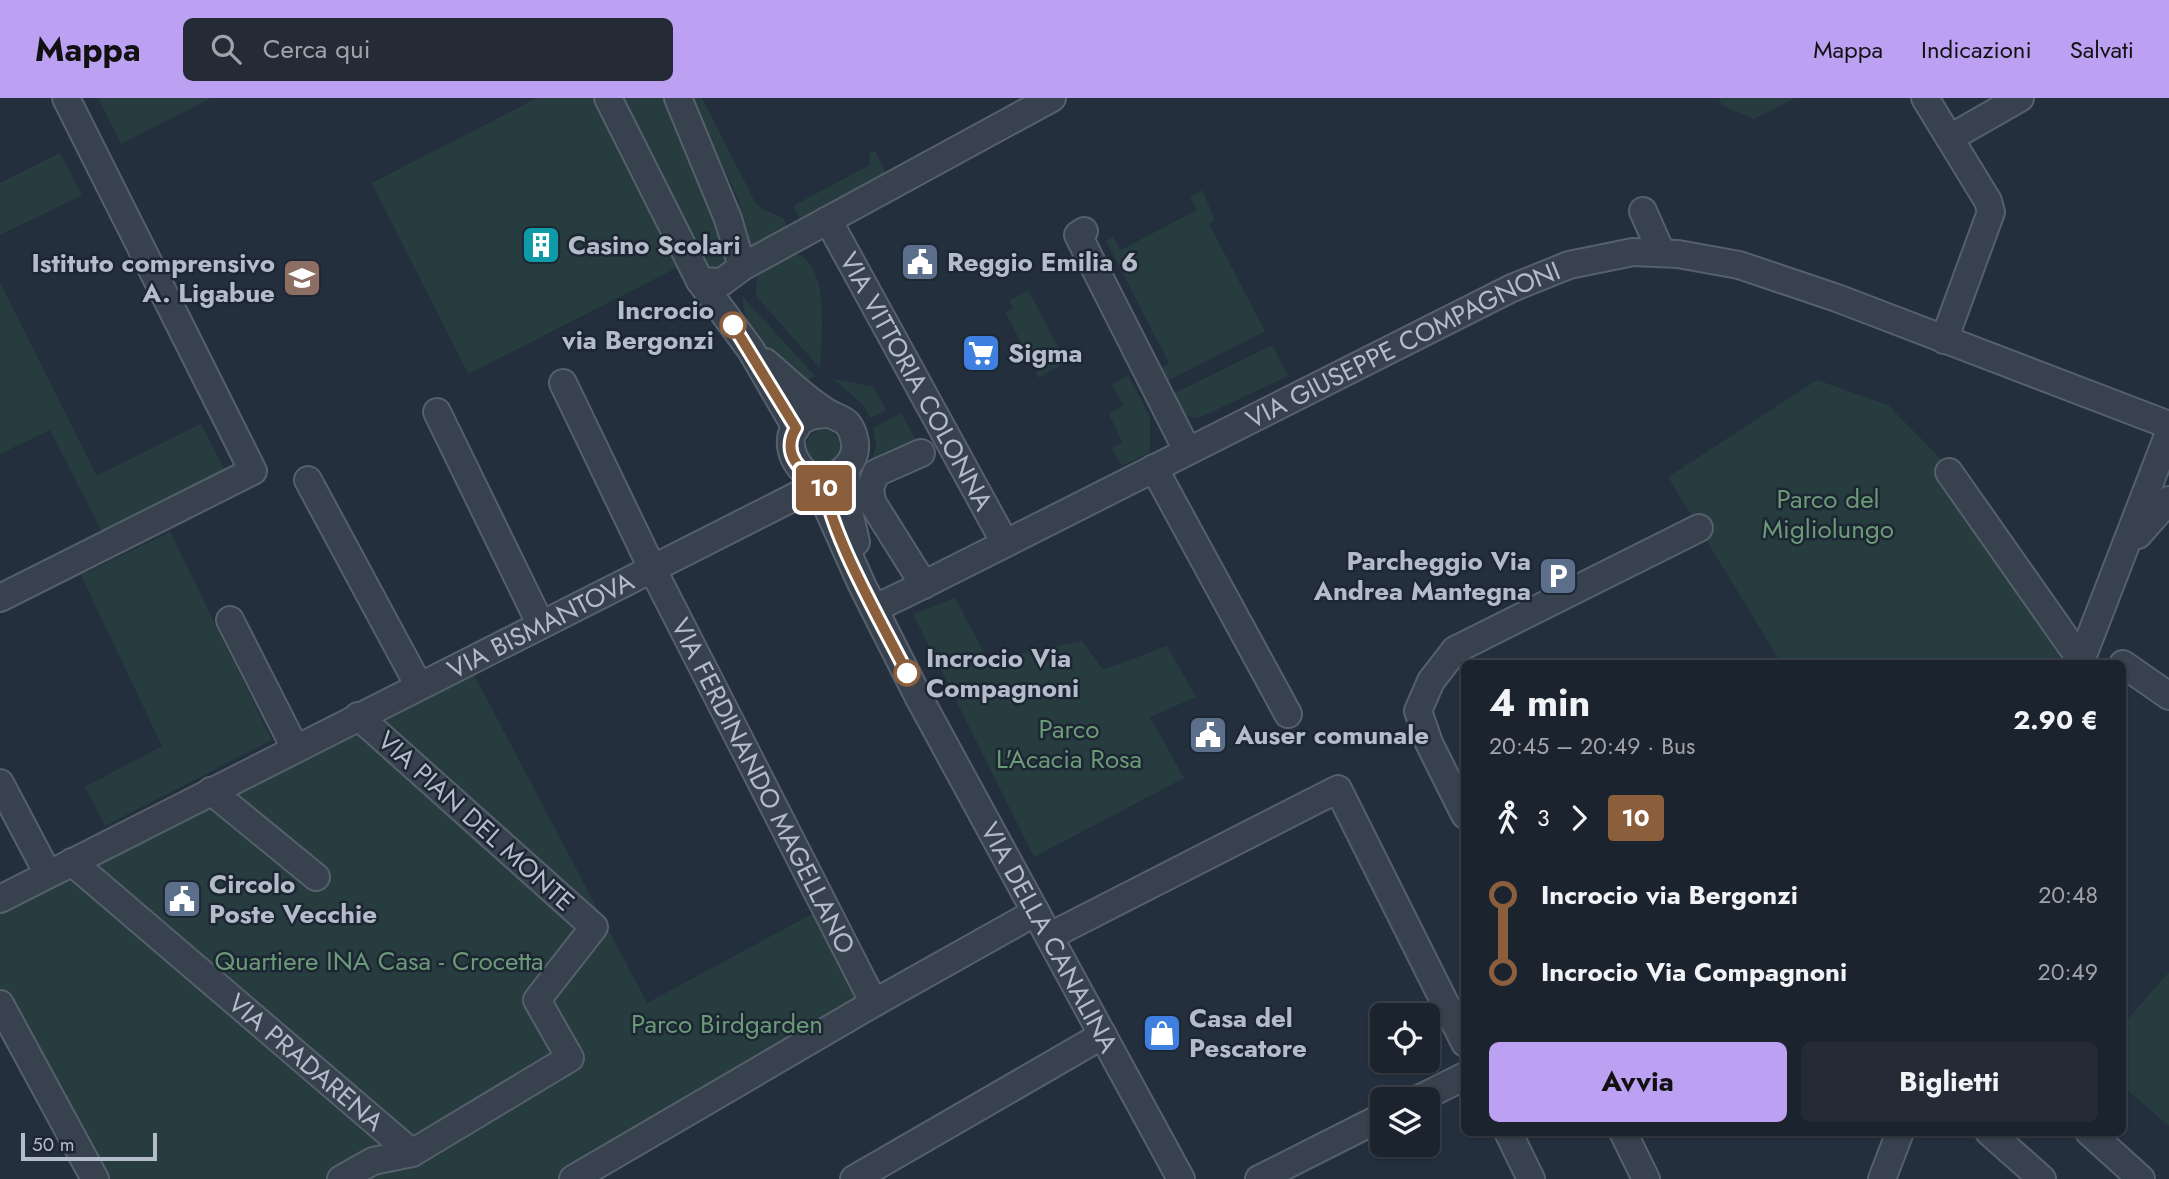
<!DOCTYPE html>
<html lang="it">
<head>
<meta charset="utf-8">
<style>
	body { margin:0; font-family:Jost,sans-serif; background:#242b36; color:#f1f3f6; height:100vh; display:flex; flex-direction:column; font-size:26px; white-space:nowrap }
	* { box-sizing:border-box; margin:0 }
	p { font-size:23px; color:#a0a4aa }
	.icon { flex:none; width:38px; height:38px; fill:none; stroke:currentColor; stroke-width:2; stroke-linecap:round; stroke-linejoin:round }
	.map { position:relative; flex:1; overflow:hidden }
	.side { position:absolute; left:1461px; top:562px; width:665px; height:476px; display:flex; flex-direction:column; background:#1b232e; border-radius:10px; box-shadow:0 2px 5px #0004,0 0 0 2px #39404a }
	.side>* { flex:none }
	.badge { padding:0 14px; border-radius:5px; font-size:24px; line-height:46px }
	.controls { position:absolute; left:1370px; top:905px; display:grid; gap:14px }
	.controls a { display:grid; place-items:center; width:70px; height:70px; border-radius:10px; background:#1b232e; box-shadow:0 2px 5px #0004,0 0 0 2px #39404a; font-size:35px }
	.scale { position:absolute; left:21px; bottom:18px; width:136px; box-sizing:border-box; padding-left:7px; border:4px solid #b4bcc9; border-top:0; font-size:19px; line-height:24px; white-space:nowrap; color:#b4bcc9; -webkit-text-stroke:5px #1d2633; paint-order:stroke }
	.map>.badge { position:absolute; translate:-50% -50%; box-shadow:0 0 0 4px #fff }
	.legs { display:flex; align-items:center; gap:10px; height:77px; padding:0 28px; font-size:23px }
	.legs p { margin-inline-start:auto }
	.headline { display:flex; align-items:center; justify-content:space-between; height:119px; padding:0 28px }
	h1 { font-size:38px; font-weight:700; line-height:52px }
	.primary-button { display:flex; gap:14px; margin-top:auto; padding:14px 28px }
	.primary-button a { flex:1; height:80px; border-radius:10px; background:#bca0f2; color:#111; font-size:28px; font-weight:700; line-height:80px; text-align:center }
	.primary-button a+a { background:#242b36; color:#f1f3f6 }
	ul { padding:0 28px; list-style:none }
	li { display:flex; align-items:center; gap:24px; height:77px; font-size:26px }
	li i { display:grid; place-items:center; width:10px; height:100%; margin:0 9px; background:currentColor }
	li i::after { content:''; width:18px; height:18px; margin:-9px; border:5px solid; border-radius:50%; background:#1b232e }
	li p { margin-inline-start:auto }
	li:first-child i { background:linear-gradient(#0000 50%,currentColor 0) }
	li:last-child i { background:linear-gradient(currentColor 50%,#0000 0) }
	header { display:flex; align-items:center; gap:42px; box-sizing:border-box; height:98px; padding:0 35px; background:#bca0f2; color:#111 }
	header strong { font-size:33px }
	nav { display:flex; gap:38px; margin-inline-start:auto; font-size:24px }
	.search { width:490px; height:63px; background:#242b36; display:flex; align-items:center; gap:18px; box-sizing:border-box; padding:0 24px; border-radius:10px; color:#a0a4aa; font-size:26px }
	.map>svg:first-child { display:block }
	.green { fill:#263c3f }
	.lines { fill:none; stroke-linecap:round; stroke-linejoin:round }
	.minor-casing { stroke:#565f6c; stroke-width:30 }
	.minor { stroke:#38414e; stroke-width:26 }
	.line-1-casing { stroke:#fff; stroke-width:16 }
	.line-1 { stroke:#8b5e3c; stroke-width:10 }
	.stop-1-dot { fill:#fff; stroke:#8b5e3c; stroke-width:3.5 }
	.labels { text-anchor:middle; stroke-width:5; stroke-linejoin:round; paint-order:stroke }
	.poi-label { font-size:26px; font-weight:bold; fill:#b4bcc9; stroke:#1d2633; text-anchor:start }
	.stop-label { font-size:26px; font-weight:bold; fill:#b4bcc9; stroke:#1d2633; text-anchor:end }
	.street-label { font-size:26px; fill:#b4bcc9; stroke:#1d2633 }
	.park-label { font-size:26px; fill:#6b9a76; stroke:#1d2633 }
</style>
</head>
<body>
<header>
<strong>Mappa</strong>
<div class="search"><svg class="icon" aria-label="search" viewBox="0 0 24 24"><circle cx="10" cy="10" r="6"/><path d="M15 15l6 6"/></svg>Cerca qui</div>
<nav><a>Mappa</a><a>Indicazioni</a><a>Salvati</a></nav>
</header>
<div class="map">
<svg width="2169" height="1081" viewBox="0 0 2169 1081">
	<rect width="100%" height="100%" fill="#242f3e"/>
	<g class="green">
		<path d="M 98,0 L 211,0 L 121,46 Z"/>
		<path d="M 537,0 L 595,0 L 682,167 L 468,276 L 372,85 Z"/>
		<path d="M 607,0 L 667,0 L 734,169 L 700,181 Z"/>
		<path d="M 689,0 L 702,0 L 755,104 L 762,111 L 784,120 L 788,133 L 754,152 L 746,150 L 739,103 L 733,89 Z"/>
		<path d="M 1718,0 L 1795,0 L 1754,21 L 1723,8 Z"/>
		<path d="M 875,53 L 888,80 L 803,126 L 793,108 L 870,67 L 869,56 Z"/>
		<path d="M 60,55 L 82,97 L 0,137 L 0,85 Z"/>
		<path d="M 1202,92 L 1215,122 L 1209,126 L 1265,233 L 1162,286 L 1156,273 L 1169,265 L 1106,143 L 1113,139 L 1121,152 L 1197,112 L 1190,99 Z"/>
		<path d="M 796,155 C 831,169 821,239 820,270 L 756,198 L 757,177 Z"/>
		<path d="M 0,184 L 97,378 L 201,326 L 226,374 L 103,436 L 50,332 L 0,356 Z"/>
		<path d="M 1028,192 L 1066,264 L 1039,280 L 1006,215 L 1013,210 L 1009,203 Z"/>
		<path d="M 743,198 L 752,209 L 815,278 L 802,286 C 780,265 739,231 743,198 Z"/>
		<path d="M 1272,247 L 1288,278 L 1199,320 L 1185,318 L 1169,298 Z"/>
		<path d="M 1128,277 L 1150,319 L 1150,354 L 1122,368 L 1112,350 L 1122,344 L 1109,316 L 1123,308 L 1112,286 Z"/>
		<path d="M 834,281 L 874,289 L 886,312 L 871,320 L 862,306 Z"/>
		<path d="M 1817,282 L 1888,307 L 1947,367 L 1937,374 L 2065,565 L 1781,565 L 1668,379 Z"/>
		<path d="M 901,315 L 916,342 L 871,367 L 876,347 L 873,330 Z"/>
		<circle cx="823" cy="349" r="17"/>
		<path d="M 170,434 L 272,642 L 105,728 L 85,689 L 162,648 L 81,477 Z"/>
		<path d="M 955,500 L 988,562 L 1082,543 L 1103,572 L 1167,548 L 1196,599 L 1150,619 L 1184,680 L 1034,759 L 913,516 Z"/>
		<path d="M 471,571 L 647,905 L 812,816 L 863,911 L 573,1081 L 95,1081 L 0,906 L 0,814 Z"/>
		<path d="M 2169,874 L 2169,1028 L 2123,988 L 2123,927 Z"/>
	</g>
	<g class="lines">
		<g class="minor-casing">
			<g id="minor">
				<path d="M 608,0 L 700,183 L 751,252 L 796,330"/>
				<path d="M 678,0 L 728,121 L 742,169"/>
				<path d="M 1925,0 L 1988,103 L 1991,114 L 1944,242"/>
				<path d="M 1950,40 L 2020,0"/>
				<path d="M 1643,113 L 1661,154"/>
				<path id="s1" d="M 828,122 L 1005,445"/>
				<path d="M 1084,133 L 1078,137 L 1187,352"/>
				<path d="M 700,183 L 722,184 L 742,169 L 1052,0"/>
				<path d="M 765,264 C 785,281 806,302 828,315 C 835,319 841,320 847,325 C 850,329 853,334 854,340 C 857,350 854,362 846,369 C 804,414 755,315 829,316"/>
				<path id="s2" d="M 563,285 L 652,470 L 874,905"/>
				<path d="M 437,314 L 540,525"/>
				<path d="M 921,355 L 876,375 L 870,390 L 872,404 L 924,487"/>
				<path d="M 846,370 L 847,405 L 856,444"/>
				<path d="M 1154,370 L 1288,616"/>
				<path d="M 1949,374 L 2081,562"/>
				<path id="s3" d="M 825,380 L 824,395 L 828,411 L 862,487 L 918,598 L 1181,1081"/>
				<path d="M 308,382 L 419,588"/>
				<path d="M 2138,437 L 2169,402"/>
				<path d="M 0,500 L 253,373 L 66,0"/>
				<path id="s4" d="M 873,504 L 882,507 L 921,488 L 1512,190 L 1569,167 L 1633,154 L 1678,156 L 1739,167 L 1837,200 L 2169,327"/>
				<path d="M 230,522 L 295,650"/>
				<path d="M 2080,565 L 2169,335"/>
				<path d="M 2123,566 L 2169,598"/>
				<path d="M 0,685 L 48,776"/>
				<path d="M 211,693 L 316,779"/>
				<path d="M 1465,717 L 1429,645 L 1418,613 L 1431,583 L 1455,552 L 1699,430"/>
				<path id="s5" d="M 72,764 L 412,1055"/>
				<path id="s6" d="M 0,801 L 798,397 L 825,380"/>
				<path d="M 1050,838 L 1338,691 L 1465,945"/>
				<path d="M 0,906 L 95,1081"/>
				<path d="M 1419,1001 L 1465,978"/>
				<path d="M 1508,1034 L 1531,1081"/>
				<path d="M 1623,1034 L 1646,1081"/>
				<path d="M 1989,1034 L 2042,1081"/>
				<path d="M 2089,1034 L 2141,1081"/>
				<path d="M 341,1081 L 373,1063 L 412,1055 L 570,960 L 537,902 L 594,829 L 358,618"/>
				<path d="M 573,1081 L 874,905 L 1036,814"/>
				<path d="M 854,1081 L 1103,937"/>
				<path d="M 1259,1081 L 1382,1019"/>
				<path d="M 1882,1081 L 1900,1034"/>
			</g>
		</g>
		<use href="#minor" class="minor"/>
	</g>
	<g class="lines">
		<g class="line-1-casing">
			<path id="line-1" d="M 733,227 L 796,330 C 781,354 799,378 825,380 C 821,421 886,532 907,575"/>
		</g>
		<use href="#line-1" class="line-1"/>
	</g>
	<defs>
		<g id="building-square" transform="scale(2.0125)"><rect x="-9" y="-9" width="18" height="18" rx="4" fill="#0f9aa8" stroke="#1d2633"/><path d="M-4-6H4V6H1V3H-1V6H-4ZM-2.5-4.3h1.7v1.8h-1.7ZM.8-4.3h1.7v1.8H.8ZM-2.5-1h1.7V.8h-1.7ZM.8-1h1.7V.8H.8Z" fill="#fff"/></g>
		<g id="civic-square" transform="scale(2.0125)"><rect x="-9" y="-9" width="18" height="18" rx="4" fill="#5c6f8a" stroke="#1d2633"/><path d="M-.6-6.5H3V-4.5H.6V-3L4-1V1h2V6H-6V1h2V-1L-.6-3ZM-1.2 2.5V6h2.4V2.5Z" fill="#fff"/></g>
		<g id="school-square" transform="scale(2.0125)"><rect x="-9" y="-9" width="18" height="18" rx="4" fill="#8d6e63" stroke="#1d2633"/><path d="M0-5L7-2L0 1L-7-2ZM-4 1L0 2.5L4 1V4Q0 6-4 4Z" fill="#fff"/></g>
		<g id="supermarket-square" transform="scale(2.0125)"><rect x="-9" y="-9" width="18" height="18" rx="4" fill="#3f7fe0" stroke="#1d2633"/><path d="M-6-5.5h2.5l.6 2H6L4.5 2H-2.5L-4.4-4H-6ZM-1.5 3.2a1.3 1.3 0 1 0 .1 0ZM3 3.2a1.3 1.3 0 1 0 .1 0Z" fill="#fff"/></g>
		<g id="parking-square" transform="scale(2.0125)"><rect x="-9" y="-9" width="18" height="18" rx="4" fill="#5c6f8a" stroke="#1d2633"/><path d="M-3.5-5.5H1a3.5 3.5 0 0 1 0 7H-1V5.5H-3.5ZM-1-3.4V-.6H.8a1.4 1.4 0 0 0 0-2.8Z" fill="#fff"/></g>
		<g id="shop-square" transform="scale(2.0125)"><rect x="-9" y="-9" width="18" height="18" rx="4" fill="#3f7fe0" stroke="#1d2633"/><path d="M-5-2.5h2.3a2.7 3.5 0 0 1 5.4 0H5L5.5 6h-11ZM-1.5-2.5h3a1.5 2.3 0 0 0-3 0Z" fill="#fff"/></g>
	</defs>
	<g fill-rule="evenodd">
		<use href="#building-square" x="541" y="147"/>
		<use href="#civic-square" x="920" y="164"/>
		<use href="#school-square" x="302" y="180"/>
		<use href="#supermarket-square" x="981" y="255"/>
		<use href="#parking-square" x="1558" y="478"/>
		<use href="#civic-square" x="1208" y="637"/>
		<use href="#civic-square" x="182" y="801"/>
		<use href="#shop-square" x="1162" y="935"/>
	</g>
	<g class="stop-1-dot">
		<circle cx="733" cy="227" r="12"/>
		<circle cx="907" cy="575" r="12"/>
	</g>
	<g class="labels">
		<g class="poi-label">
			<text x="568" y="156">Casino Scolari</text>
			<text x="947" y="173">Reggio Emilia 6</text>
			<text x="275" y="174" text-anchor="end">Istituto comprensivo<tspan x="275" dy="30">A. Ligabue</tspan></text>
			<text x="1008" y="264">Sigma</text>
			<text x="1531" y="472" text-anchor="end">Parcheggio Via<tspan x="1531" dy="30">Andrea Mantegna</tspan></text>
			<text x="1235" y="646">Auser comunale</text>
			<text x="209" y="795">Circolo<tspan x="209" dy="30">Poste Vecchie</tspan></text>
			<text x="1189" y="929">Casa del<tspan x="1189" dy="30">Pescatore</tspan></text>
		</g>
		<g class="stop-label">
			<text x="714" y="221">Incrocio<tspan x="714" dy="30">via Bergonzi</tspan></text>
			<text x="926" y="569" text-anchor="start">Incrocio Via<tspan x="926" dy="30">Compagnoni</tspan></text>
		</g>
		<g class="street-label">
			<text dy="9" stroke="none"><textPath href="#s4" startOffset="592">VIA GIUSEPPE COMPAGNONI</textPath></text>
			<text dy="9" stroke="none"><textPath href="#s1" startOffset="184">VIA VITTORIA COLONNA</textPath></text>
			<text dy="9" stroke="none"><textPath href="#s6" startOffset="606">VIA BISMANTOVA</textPath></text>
			<text dy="9" stroke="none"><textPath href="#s2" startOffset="450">VIA FERDINANDO MAGELLANO</textPath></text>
			<text transform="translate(476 723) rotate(42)" y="9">VIA PIAN DEL MONTE</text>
			<text dy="9" stroke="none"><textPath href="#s3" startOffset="514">VIA DELLA CANALINA</textPath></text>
			<text dy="9" stroke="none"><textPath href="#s5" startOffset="308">VIA PRADARENA</textPath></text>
		</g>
		<g class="park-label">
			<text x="1828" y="410">Parco del<tspan x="1828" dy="30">Migliolungo</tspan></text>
			<text x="1069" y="640">Parco<tspan x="1069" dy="30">L'Acacia Rosa</tspan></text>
			<text x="379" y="872">Quartiere INA Casa - Crocetta</text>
			<text x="727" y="935">Parco Birdgarden</text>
		</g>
	</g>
</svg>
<div class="controls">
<a><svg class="icon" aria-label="locate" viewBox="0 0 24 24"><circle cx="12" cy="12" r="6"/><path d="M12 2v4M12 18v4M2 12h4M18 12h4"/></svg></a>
<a><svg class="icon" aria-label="layers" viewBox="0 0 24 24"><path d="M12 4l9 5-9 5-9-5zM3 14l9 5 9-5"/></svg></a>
</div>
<div class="scale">50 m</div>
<b class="badge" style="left:824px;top:390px;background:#8b5e3c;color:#fff">10</b>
<section class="side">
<div class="headline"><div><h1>4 min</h1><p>20:45 – 20:49 · Bus</p></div><b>2.90 €</b></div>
<div class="legs"><svg class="icon" aria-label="walk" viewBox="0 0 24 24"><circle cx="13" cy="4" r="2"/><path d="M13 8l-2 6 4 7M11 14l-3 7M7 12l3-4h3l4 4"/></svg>3<svg class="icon" aria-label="forward" viewBox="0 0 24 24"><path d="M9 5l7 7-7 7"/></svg><b class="badge" style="background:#8b5e3c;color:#fff">10</b></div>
<ul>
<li><i style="color:#8b5e3c"></i><b>Incrocio via Bergonzi</b><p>20:48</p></li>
<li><i style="color:#8b5e3c"></i><b>Incrocio Via Compagnoni</b><p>20:49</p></li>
</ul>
<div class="primary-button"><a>Avvia</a><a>Biglietti</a></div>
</section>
</div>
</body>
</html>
